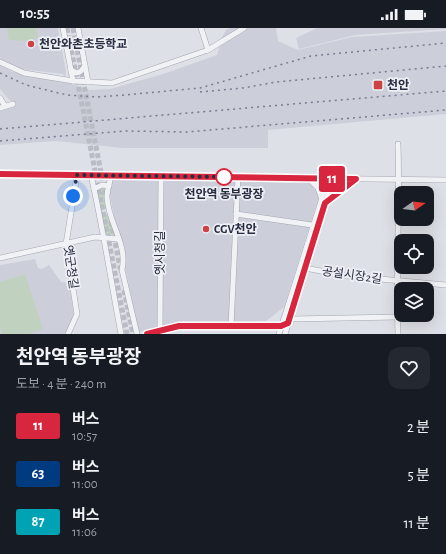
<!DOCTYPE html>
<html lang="ko">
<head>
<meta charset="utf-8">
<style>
	body { margin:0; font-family:"Alegreya Sans","Noto Sans KR",sans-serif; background:#242831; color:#f1f3f6; height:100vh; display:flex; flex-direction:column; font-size:15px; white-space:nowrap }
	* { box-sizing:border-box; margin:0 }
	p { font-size:13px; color:#9ea1a6 }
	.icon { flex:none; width:22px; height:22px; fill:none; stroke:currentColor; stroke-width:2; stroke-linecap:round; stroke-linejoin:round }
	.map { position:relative; height:306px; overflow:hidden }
	.panel { display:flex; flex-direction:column; background:#171b24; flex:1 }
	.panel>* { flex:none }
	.badge { padding:0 8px; border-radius:3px; font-size:14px; line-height:26px }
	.needle { width:26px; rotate:76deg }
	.controls { position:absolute; left:394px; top:158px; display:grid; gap:8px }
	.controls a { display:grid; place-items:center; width:40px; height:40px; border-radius:8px; background:#171b24; box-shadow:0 4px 16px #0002; font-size:20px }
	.you { position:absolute; width:20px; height:20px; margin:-10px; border:3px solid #fff; border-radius:50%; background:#1a73e8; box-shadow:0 0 0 6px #1a73e833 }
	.map>.badge { position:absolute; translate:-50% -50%; box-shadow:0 0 0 2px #fff }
	.round { display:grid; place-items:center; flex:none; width:42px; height:42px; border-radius:12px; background:#242831 }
	.headline { display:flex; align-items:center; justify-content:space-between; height:68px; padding:0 16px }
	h1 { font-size:19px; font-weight:700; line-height:30px }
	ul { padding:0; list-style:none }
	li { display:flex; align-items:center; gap:12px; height:48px; padding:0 16px }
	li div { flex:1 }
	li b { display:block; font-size:15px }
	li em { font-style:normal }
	li .badge { min-width:44px; font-weight:700; text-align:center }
	.status { display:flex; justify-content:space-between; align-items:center; height:28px; padding:0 20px; background:#171b24; direction:ltr }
	.status svg { height:11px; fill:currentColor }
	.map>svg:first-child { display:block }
	.built { fill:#cccfd9 }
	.green { fill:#c1d1bf }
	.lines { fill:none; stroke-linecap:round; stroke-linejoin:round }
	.minor-tunnel { stroke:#b9bcc5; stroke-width:5; stroke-dasharray:5 2.5; stroke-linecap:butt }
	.minor-casing { stroke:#a3a6b1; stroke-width:6 }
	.minor { stroke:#f0f2f6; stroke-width:5 }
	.rail { stroke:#777d91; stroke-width:1.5; stroke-dasharray:2 4; stroke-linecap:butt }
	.line-casing { stroke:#fff; stroke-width:9 }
	.line { stroke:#d7263d; stroke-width:6 }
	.walk { stroke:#272c3e; stroke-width:4; stroke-dasharray:0 7.2 }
	.poi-dot { fill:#cd4242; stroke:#edeff5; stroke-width:1.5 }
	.stop-dot { fill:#fff; stroke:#d7263d; stroke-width:2 }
	.labels { text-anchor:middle; stroke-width:3.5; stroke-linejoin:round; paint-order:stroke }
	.poi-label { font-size:12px; font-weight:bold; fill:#272c3e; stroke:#edeff5; text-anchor:start }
	.stop-label { font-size:12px; font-weight:bold; fill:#272c3e; stroke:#edeff5 }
	.street-label { font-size:12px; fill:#272c3e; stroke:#edeff5 }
</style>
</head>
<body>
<div class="status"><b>10:55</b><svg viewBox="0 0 49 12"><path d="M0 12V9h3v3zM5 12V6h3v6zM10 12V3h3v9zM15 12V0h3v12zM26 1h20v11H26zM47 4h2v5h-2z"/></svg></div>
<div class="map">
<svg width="446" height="306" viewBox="0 0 446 306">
	<rect width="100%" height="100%" fill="#dee0e7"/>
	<g class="built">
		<path d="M 0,0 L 58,0 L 66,44 L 65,49 L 63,46 L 21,41 L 0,32 Z"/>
		<path d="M 230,0 L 276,0 L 278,13 L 298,22 L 352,9 L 446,3 L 446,86 L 268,102 L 268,120 L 123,120 L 56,113 L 0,117 L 0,83 L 12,75 L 0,61 L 0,37 L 13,44 L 63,53 L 90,62 L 110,61 L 163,46 L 217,27 L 222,9 L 226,2 Z"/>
		<path d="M 317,0 L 446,0 L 446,1 L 355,7 L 299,21 L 296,10 Z"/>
		<path d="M 106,150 L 305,153 L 310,155 L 319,168 L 284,279 L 266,293 L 234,295 L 178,294 L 139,304 Z"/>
		<path d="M 35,231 L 38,240 L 42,241 L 49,237 L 61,254 L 69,255 L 74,288 L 66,306 L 0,306 L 0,237 Z"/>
	</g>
	<g class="green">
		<path d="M 7,0 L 36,0 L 38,10 L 25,13 L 9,12 Z"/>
		<path d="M 106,158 L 106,181 L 100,183 L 96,163 Z"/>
		<path d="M 109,185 L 115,206 L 114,207 L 105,206 L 102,189 Z"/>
		<path d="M 25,246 L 43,301 L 29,306 L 2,306 L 0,298 L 0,254 Z"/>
	</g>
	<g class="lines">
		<g class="minor-tunnel">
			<path d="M 67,0 L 127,306"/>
			<path d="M 73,0 L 106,170"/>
			<path d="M 111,193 L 121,244"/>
			<path d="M 124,262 L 133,306"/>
		</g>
		<g class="minor-casing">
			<g id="minor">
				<path d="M 63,0 L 73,53"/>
				<path d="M 78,0 L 88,54"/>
				<path d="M 208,22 L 244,0"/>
				<path d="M 0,34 L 24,45 L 73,53 L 112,55 L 208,22 L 201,0"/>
				<path d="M 71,42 L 76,45 L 80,44 L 85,38"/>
				<path d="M 0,70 L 5,78"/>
				<path d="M 0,80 L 13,76"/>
				<path d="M 0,146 L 446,152"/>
				<path d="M 91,147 C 103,200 111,253 121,306"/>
				<path d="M 111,148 C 110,154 107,162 107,169 C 108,195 128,216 122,242 L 137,306"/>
				<path d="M 308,150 L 318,160 L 321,169"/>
				<path d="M 94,161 L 102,157 L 109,158"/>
				<path d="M 326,174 L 356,151"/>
				<path d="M 236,186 L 312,197"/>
				<path d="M 0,230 L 95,209 L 118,211"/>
				<path d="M 305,240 L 347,248 L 446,257"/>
				<path d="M 231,298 L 238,149"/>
				<path d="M 160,301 L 161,148"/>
				<path d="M 68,306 L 77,286 L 66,216 L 77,147"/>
				<path d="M 147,306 L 179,298 L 281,297 L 293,291 L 397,289"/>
				<path d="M 279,306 L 328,151"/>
				<path d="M 285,306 L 333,151"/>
				<path d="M 398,306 C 396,242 400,179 398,116"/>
			</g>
		</g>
		<use href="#minor" class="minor"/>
		<g class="rail">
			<path d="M 0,45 L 26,57 L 67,67 L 97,69 L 124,67 L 200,60 L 311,28 L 446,15"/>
			<path d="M 200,64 L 243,60 L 276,54 L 446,38"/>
			<path d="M 0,101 L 446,63"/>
			<path d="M 0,113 L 125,103 L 187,104 L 446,82"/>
		</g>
	</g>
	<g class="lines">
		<g class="line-casing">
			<path id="line" d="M 0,146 L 356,151 L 325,175 L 288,295 L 281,298 L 179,298 L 147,306"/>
		</g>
		<use href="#line" class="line"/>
		<path class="walk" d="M 73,168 L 77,147 L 224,149"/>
	</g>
	<g class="poi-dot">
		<circle cx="31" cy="16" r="4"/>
		<rect x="373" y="52" width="10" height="10" rx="2"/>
		<circle cx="206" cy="201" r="4"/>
	</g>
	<circle class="stop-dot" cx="224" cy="149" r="8"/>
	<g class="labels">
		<g class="poi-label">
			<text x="39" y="20">천안와촌초등학교</text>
			<text x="387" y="61">천안</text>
			<text x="214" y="205">CGV천안</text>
		</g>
		<g class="stop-label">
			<text x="224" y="170">천안역 동부광장</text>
		</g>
		<g class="street-label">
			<text transform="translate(160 225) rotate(-90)" y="4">옛시청길</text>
			<text transform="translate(71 239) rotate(82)" y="4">옛군청길</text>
			<text transform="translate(352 247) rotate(8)" y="4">공설시장2길</text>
		</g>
	</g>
</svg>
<div class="controls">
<a><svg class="needle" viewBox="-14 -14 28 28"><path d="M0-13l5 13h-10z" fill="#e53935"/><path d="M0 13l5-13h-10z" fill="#9ea1a6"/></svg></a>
<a><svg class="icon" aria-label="locate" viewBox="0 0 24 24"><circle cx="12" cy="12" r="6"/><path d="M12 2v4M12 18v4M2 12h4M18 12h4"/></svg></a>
<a><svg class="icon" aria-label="layers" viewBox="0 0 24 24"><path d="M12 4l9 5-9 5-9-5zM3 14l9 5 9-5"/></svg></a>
</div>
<div class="you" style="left:73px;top:168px"></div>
<b class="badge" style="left:332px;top:151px;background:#d7263d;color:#fff">11</b>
</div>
<section class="panel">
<div class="headline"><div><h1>천안역 동부광장</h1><p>도보 · 4 분 · 240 m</p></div><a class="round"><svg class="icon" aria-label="heart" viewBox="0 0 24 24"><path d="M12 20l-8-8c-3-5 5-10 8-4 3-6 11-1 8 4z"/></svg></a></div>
<ul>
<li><span class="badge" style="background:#d7263d;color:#fff">11</span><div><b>버스</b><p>10:57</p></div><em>2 분</em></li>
<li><span class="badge" style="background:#003b80;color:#fff">63</span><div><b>버스</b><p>11:00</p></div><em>5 분</em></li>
<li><span class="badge" style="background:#00a3b4;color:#fff">87</span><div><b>버스</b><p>11:06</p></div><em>11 분</em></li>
</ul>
</section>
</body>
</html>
